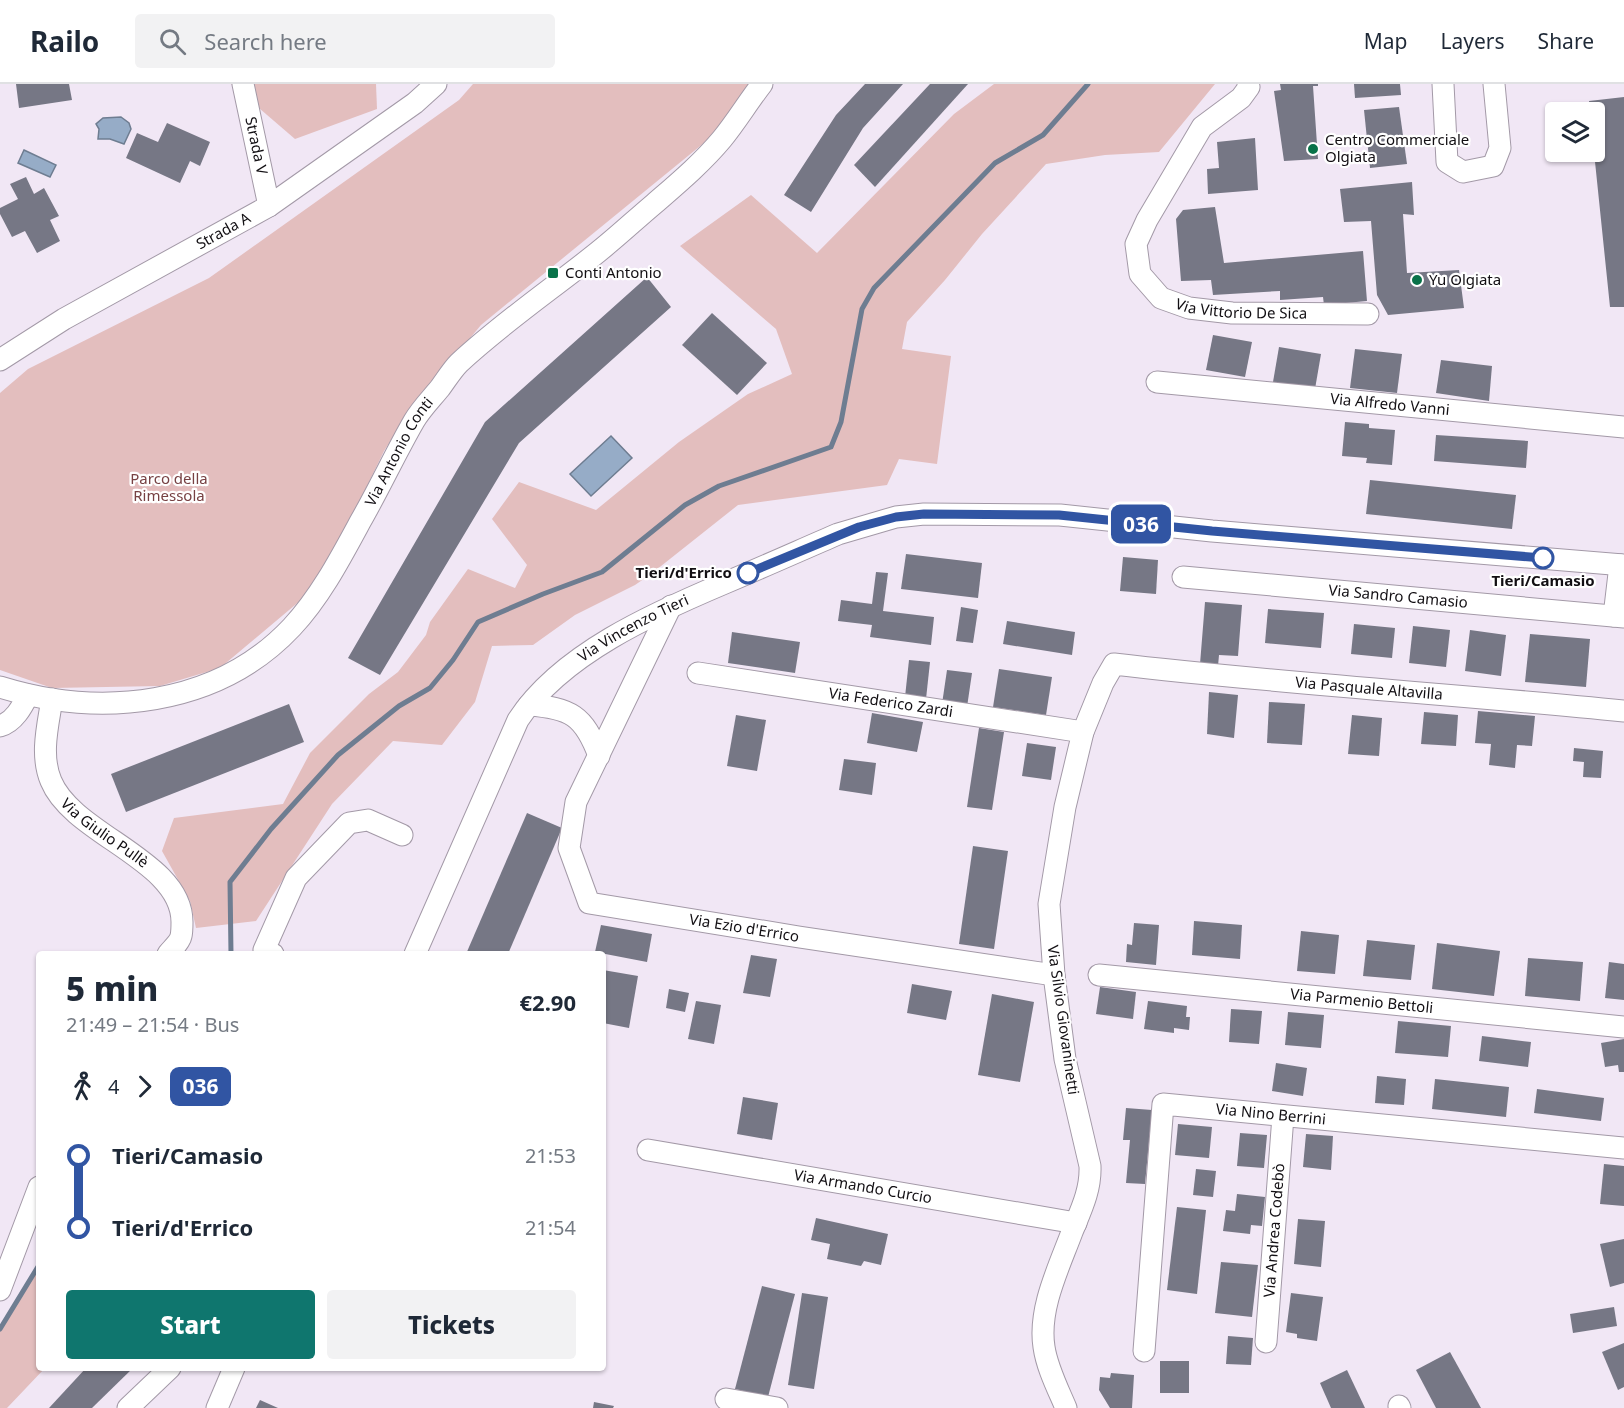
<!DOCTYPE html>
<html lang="en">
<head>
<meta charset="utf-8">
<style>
	body { margin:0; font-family:"Noto Sans",sans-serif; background:#f2f2f3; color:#1f2937; height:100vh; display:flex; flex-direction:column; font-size:22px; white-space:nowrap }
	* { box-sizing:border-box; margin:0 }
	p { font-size:20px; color:#747a83 }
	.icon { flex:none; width:33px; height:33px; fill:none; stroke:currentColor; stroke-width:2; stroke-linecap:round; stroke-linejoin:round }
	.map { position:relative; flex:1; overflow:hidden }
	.sheet { position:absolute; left:36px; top:867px; width:570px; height:420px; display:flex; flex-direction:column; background:#fff; border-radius:6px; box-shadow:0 2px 4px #0004 }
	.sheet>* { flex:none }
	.badge { padding:0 12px; border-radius:9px; font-size:21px; line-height:39px }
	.fabs { position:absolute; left:1545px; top:18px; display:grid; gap:12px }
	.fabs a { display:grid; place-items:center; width:60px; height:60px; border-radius:6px; background:#fff; box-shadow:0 2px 4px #0004; font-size:30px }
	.map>.badge { position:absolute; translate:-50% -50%; box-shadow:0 0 0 3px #fff }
	.legs { display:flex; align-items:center; gap:9px; height:66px; padding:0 30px; font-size:20px }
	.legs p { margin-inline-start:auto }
	.summary { display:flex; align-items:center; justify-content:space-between; height:102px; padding:0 30px }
	h1 { font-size:33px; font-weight:800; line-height:45px }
	.primary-button { display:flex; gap:12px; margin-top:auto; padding:12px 30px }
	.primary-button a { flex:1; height:69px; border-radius:6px; background:#0f766e; color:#fff; font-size:24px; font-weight:800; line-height:69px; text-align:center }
	.primary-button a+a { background:#f2f2f3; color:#1f2937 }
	ul { padding:0 30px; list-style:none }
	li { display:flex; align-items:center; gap:21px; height:72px; font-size:22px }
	li i { display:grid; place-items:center; width:9px; height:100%; margin:0 8px; background:currentColor }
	li i::after { content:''; width:15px; height:15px; margin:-8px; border:4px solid; border-radius:50%; background:#fff }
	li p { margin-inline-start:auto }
	li:first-child i { background:linear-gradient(#0000 50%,currentColor 0) }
	li:last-child i { background:linear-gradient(currentColor 50%,#0000 0) }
	header { display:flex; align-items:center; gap:36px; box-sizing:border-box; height:84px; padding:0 30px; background:#fff; border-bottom:2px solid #e0e1e3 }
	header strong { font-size:28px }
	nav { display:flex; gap:33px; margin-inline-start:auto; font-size:21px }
	.search { width:420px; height:54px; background:#f2f2f3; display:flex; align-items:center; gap:15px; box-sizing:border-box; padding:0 21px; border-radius:6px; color:#747a83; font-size:22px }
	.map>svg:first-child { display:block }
	.green { fill:#e3bebe }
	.water { fill:#96acc7; stroke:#6e7d91; stroke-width:1.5 }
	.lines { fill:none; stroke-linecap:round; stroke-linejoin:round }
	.stream { stroke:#6e7d91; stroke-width:5 }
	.building { fill:#767785 }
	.minor-casing { stroke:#a399a7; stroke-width:23 }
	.minor { stroke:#fff; stroke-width:21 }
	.line-1-casing { stroke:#fff; stroke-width:14 }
	.line-1 { stroke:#3155a3; stroke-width:9 }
	.poi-dot { fill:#097249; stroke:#fff; stroke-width:2 }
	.stop-1-dot { fill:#fff; stroke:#3155a3; stroke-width:3 }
	.labels { text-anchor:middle; stroke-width:4.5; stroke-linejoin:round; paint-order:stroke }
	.poi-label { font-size:15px; fill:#120f13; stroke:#fff; text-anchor:start }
	.street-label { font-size:15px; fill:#120f13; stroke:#fff }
	.park-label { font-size:15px; fill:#774143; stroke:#fff }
	.stop-label { font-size:15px; font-weight:bold; fill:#120f13; stroke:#fff; text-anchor:end }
</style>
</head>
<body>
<header>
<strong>Railo</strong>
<div class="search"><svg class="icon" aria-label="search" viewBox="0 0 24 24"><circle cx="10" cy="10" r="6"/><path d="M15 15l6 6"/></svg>Search here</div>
<nav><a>Map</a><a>Layers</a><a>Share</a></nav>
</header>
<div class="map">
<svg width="1624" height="1324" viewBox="0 0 1624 1324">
	<rect width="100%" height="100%" fill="#f1e7f5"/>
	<g class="green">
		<path d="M 231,0 L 376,0 L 377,25 L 295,55 Z"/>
		<path d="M 473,0 L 754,0 L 710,54 L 481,241 L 411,325 L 384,367 L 320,500 L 220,584 L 160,602 L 52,604 L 0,586 L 0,309 L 28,285 L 209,194 L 459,16 Z"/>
		<path d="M 994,0 L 1215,0 L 1159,68 L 1105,71 L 1046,80 L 982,150 L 945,196 L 907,238 L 902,265 L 951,272 L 937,380 L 899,375 L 887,401 L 738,421 L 651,490 L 635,501 L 575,531 L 533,561 L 492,562 L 475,618 L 442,661 L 393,657 L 332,720 L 256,837 L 196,844 L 190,817 L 162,767 L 174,734 L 283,720 L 310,669 L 369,610 L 398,588 L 426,551 L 430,538 L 468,485 L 515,504 L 527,481 L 492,435 L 519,398 L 596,426 L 679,358 L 748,310 L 792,290 L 776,245 L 680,162 L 751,111 L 817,169 L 954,30 Z"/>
		<path d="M 39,1181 L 39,1284 L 45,1284 L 7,1324 L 0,1324 L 0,1245 Z"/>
	</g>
	<g class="water">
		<path d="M 121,33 L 129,39 L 131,45 L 124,60 L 110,55 L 98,55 L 99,45 L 96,40 L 103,34 Z"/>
		<path d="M 24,66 L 56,81 L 50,93 L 18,79 Z"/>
		<path d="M 611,352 L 632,374 L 591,412 L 570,390 Z"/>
	</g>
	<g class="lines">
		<g class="stream">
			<path d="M 231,870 L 230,798 L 271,745 L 338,671 L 399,622 L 430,604 L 453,576 L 478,538 L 543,510 L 602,488 L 685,421 L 719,402 L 831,363 L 841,338 L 862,225 L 874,204 L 995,79 L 1043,51 L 1088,0"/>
			<path d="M 0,1245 L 39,1181"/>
		</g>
	</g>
	<g class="building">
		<path d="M 16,0 L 69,0 L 72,16 L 19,24 Z"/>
		<path d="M 865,0 L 903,0 L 863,44 L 811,128 L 784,111 L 836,31 Z"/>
		<path d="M 930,0 L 968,0 L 875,103 L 854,81 Z"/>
		<path d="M 1280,0 L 1318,0 L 1318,2 L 1313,2 L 1318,75 L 1284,77 L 1274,7 L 1281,6 Z"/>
		<path d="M 1354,0 L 1400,0 L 1401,11 L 1355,14 Z"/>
		<path d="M 1624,13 L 1624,223 L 1610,223 L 1594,68 L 1594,28 L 1590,28 L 1589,17 Z"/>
		<path d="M 1399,23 L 1407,80 L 1370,84 L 1364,26 Z"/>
		<path d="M 167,39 L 210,58 L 200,82 L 190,77 L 180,99 L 126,74 L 137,49 L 158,58 Z"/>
		<path d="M 1255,54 L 1258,106 L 1208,110 L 1207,85 L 1219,84 L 1217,58 Z"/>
		<path d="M 26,93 L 34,110 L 44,104 L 59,132 L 50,136 L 60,157 L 37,169 L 25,147 L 12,153 L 0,130 L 0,124 L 18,115 L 10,100 Z"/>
		<path d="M 1412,98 L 1414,131 L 1403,130 L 1407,189 L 1459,186 L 1464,224 L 1388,231 L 1377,211 L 1371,137 L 1344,138 L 1340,105 Z"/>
		<path d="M 1215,123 L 1224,179 L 1363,167 L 1367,217 L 1324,221 L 1323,213 L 1280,216 L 1280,207 L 1213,211 L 1211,196 L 1181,197 L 1176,135 L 1183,126 Z"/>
		<path d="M 647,193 L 671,223 L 519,359 L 380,591 L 348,574 L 485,338 Z"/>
		<path d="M 712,229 L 767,279 L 737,311 L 682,261 Z"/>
		<path d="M 1213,251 L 1252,258 L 1245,293 L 1206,286 Z"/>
		<path d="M 1279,263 L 1321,270 L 1315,305 L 1273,298 Z"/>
		<path d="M 1355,265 L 1402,270 L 1397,309 L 1350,304 Z"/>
		<path d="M 1441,276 L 1492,282 L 1489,317 L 1436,309 Z"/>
		<path d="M 1345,338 L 1369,340 L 1369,344 L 1395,346 L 1392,381 L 1366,379 L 1367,374 L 1342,372 Z"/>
		<path d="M 1436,351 L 1528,357 L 1526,384 L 1434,377 Z"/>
		<path d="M 1370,396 L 1516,411 L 1512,445 L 1366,430 Z"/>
		<path d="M 906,470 L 982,479 L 978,514 L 901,505 Z"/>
		<path d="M 1123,473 L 1158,476 L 1156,510 L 1120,507 Z"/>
		<path d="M 876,488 L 888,489 L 883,527 L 934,533 L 931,561 L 870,553 L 872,541 L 838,537 L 841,516 L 872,520 Z"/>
		<path d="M 1205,518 L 1242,521 L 1238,572 L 1219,571 L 1218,582 L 1200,580 Z"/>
		<path d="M 961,523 L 978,526 L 973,559 L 956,557 Z"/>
		<path d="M 1268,525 L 1324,529 L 1321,564 L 1265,559 Z"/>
		<path d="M 1007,537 L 1075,548 L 1072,571 L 1003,560 Z"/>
		<path d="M 1354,540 L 1395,544 L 1392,574 L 1351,570 Z"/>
		<path d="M 1413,542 L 1450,546 L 1446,583 L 1409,579 Z"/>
		<path d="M 1470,546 L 1506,551 L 1501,592 L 1465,587 Z"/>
		<path d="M 732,548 L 800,558 L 795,589 L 728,579 Z"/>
		<path d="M 1530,550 L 1590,555 L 1586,603 L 1525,598 Z"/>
		<path d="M 909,576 L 930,578 L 926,615 L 905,613 Z"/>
		<path d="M 999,585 L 1052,593 L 1046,631 L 993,623 Z"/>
		<path d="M 947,586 L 972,589 L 967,623 L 942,620 Z"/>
		<path d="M 1209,608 L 1238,611 L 1234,654 L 1207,650 Z"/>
		<path d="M 1269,618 L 1305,620 L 1302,661 L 1267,659 Z"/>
		<path d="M 289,620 L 304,658 L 126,728 L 111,690 Z"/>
		<path d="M 1478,627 L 1535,632 L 1532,662 L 1517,661 L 1515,684 L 1489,681 L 1491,660 L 1475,659 Z"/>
		<path d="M 1424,628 L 1458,631 L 1456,662 L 1421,660 Z"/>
		<path d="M 872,629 L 923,638 L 917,668 L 867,659 Z"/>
		<path d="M 736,631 L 766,636 L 757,687 L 727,682 Z"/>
		<path d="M 1352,631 L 1382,634 L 1379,672 L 1348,670 Z"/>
		<path d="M 979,644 L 1004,648 L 992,726 L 967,723 Z"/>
		<path d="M 1027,659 L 1056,663 L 1051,696 L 1022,692 Z"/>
		<path d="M 1574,664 L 1603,667 L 1601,694 L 1583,693 L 1584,678 L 1573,677 Z"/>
		<path d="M 844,675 L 876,679 L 872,711 L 839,706 Z"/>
		<path d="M 527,729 L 562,744 L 508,870 L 466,870 Z"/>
		<path d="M 973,762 L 1008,767 L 994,865 L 959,860 Z"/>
		<path d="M 1194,837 L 1242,841 L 1240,875 L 1192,871 Z"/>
		<path d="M 1134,839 L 1159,841 L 1156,881 L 1126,878 L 1127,860 L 1132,861 Z"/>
		<path d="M 601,841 L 652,850 L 647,878 L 595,868 Z"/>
		<path d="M 1301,847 L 1339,851 L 1335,890 L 1297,887 Z"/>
		<path d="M 1367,856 L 1415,861 L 1411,896 L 1363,892 Z"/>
		<path d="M 1437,859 L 1500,867 L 1494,912 L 1432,905 Z"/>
		<path d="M 751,871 L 777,875 L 770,913 L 743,909 Z"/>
		<path d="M 1528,874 L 1583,878 L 1580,917 L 1525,912 Z"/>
		<path d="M 1609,878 L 1624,880 L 1624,916 L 1605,914 Z"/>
		<path d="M 603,886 L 638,892 L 629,944 L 603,939 Z"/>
		<path d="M 912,900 L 952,907 L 946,936 L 907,929 Z"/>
		<path d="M 1100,903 L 1136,908 L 1133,935 L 1096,930 Z"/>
		<path d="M 669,905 L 689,909 L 685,928 L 666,924 Z"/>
		<path d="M 992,910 L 1034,918 L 1020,998 L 978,991 Z"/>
		<path d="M 696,917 L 721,921 L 714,960 L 688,955 Z"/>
		<path d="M 1148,917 L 1187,922 L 1186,933 L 1190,933 L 1189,946 L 1174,944 L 1174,949 L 1144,945 Z"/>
		<path d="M 1231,925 L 1262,927 L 1259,960 L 1229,958 Z"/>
		<path d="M 1288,928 L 1324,931 L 1321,964 L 1285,961 Z"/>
		<path d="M 1398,937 L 1451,942 L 1448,973 L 1395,969 Z"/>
		<path d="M 1482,952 L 1531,958 L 1528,983 L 1479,977 Z"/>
		<path d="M 1624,955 L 1624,988 L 1619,988 L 1618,981 L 1605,983 L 1601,959 Z"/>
		<path d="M 1276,979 L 1307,984 L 1303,1012 L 1272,1007 Z"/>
		<path d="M 1377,992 L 1406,995 L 1404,1021 L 1375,1019 Z"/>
		<path d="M 1435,995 L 1509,1003 L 1506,1033 L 1432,1025 Z"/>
		<path d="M 1537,1005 L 1604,1014 L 1601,1037 L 1534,1029 Z"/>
		<path d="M 743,1013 L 778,1019 L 772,1056 L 737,1050 Z"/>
		<path d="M 1126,1024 L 1152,1026 L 1145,1100 L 1126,1099 L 1130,1056 L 1123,1056 Z"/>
		<path d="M 1178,1040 L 1212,1043 L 1209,1074 L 1175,1071 Z"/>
		<path d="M 1240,1049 L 1267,1051 L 1264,1084 L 1237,1082 Z"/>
		<path d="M 1306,1050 L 1333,1052 L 1331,1086 L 1303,1083 Z"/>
		<path d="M 1604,1080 L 1624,1082 L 1624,1122 L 1600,1120 Z"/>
		<path d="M 1196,1085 L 1216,1087 L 1213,1113 L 1193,1111 Z"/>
		<path d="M 1237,1110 L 1265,1113 L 1262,1142 L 1251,1141 L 1250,1150 L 1223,1147 L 1226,1126 L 1235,1127 Z"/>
		<path d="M 1177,1123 L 1206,1126 L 1197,1210 L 1167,1206 Z"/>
		<path d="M 816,1134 L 888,1150 L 881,1181 L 864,1177 L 861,1182 L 827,1175 L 830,1160 L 811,1156 Z"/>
		<path d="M 1298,1135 L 1325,1137 L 1321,1183 L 1294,1180 Z"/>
		<path d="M 1624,1155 L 1624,1199 L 1610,1203 L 1600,1160 Z"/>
		<path d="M 1221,1178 L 1258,1181 L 1252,1233 L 1215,1229 Z"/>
		<path d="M 762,1202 L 795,1210 L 768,1313 L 735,1305 Z"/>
		<path d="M 802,1209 L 828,1213 L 814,1305 L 788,1301 Z"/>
		<path d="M 1291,1209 L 1323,1213 L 1317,1257 L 1297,1254 L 1297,1250 L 1286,1248 Z"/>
		<path d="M 1614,1223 L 1617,1242 L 1573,1249 L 1570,1230 Z"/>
		<path d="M 1228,1252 L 1253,1254 L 1251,1281 L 1226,1280 Z"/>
		<path d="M 1624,1259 L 1624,1303 L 1618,1306 L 1602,1268 Z"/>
		<path d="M 1450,1268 L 1481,1324 L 1436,1324 L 1416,1286 Z"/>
		<rect x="1160" y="1277" width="29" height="32"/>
		<path d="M 86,1284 L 133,1284 L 92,1324 L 49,1324 Z"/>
		<path d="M 1347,1286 L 1365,1324 L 1331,1324 L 1320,1299 Z"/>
		<path d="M 1111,1289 L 1134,1291 L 1132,1324 L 1110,1324 L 1099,1306 L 1100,1293 L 1110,1294 Z"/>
		<path d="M 260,1316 L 278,1324 L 256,1324 Z"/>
		<path d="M 594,1318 L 614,1322 L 613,1324 L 593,1324 Z"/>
	</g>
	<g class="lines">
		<g class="minor-casing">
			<g id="minor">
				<path id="s1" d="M 243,0 L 269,122"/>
				<path id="s2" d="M 1248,0 L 1249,3 L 1241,14 L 1202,43 L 1147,136 L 1136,160 L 1140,190 L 1161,214 L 1189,224 L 1232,229 L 1368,230"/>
				<path d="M 1443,0 L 1447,78 L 1463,88 L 1493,82 L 1500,64 L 1494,0"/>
				<path id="s3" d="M 0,276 L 64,235 L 269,122 L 415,19 L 436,0"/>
				<path id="s4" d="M 1157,298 L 1624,343"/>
				<path id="s5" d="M 1183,493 L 1624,533"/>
				<path id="s6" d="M 671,522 L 576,718 L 569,764 L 589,819 L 799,853 L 1054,891"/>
				<path d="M 1614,532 L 1620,481"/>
				<path id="s7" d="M 698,589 L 1083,648"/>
				<path id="s8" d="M 0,603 C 100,634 217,623 292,543 C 320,513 340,475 360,438 C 379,405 395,370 414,337 C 421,325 431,315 440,304 C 446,296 452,286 459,279 C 503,238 552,205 598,168 C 617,153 635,136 654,120 C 677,100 702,79 722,55 C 736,38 748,18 762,0"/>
				<path id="s9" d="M 52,615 C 48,641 40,671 51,697 C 73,751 182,776 182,838 C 182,842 182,848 181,852 C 180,858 172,865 168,870"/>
				<path d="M 529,621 C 570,624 584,631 599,672"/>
				<path d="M 0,642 C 14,638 22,623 28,611"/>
				<path d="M 273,870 L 264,866 L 296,794 L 349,739 L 368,736 L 402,751"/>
				<path id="s10" d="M 415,870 L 518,636 C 561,570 654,529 725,499 C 763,483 801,466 838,450 L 896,433 L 924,430 L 1060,431 L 1212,447 L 1624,481"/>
				<path id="s11" d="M 1099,891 L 1624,943"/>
				<path id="s12" d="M 648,1066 L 1076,1139"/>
				<path d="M 0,1206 L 39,1103"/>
				<path id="s13" d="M 1266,1258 L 1283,1032"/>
				<path id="s14" d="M 1144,1267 L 1163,1020 L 1624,1064"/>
				<path d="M 726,1315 L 777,1324"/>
				<path d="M 1399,1322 L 1400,1324"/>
				<path d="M 128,1324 L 170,1284"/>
				<path d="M 217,1324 L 234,1284"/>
				<path id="s15" d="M 1066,1324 C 1058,1305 1047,1284 1044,1263 C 1038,1225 1059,1183 1072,1148 C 1081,1126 1091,1106 1090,1082 L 1065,975 L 1054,891 L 1049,820 L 1065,723 L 1083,648 L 1103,599 L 1114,580 C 1284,600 1454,610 1624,627"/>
			</g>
		</g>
		<use href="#minor" class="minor"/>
	</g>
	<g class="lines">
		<g class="line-1-casing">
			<path id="line-1" d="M 748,489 L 859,443 L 896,433 L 924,430 L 1059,431 L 1212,447 L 1543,474"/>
		</g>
		<use href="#line-1" class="line-1"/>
	</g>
	<g class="poi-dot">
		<circle cx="1313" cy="65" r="6"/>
		<rect x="547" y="183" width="12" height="12" rx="3"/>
		<circle cx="1417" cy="196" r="6"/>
	</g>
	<g class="stop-1-dot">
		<circle cx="1543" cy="474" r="10"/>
		<circle cx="748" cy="489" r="10"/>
	</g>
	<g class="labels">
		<g class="poi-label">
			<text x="1325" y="61">Centro Commerciale<tspan x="1325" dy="17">Olgiata</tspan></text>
			<text x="565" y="194">Conti Antonio</text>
			<text x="1429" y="201">Yu Olgiata</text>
		</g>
		<g class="street-label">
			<text dy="5" stroke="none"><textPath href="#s1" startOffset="63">Strada V</textPath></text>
			<text dy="5" stroke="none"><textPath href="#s3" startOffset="258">Strada A</textPath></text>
			<text dy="5" stroke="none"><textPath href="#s2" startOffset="344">Via Vittorio De Sica</textPath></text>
			<text dy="5" stroke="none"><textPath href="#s4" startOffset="234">Via Alfredo Vanni</textPath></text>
			<text dy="5" stroke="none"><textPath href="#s8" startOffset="520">Via Antonio Conti</textPath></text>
			<text dy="5" stroke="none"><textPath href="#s5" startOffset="216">Via Sandro Camasio</textPath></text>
			<text dy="5" stroke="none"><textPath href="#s10" startOffset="405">Via Vincenzo Tieri</textPath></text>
			<text dy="5" stroke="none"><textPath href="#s15" startOffset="1026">Via Pasquale Altavilla</textPath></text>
			<text dy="5" stroke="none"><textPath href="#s7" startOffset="195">Via Federico Zardi</textPath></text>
			<text dy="5" stroke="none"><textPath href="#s9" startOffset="159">Via Giulio Pullè</textPath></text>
			<text dy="5" stroke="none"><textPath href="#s6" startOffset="480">Via Ezio d'Errico</textPath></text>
			<text dy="5" stroke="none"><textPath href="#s11" startOffset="264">Via Parmenio Bettoli</textPath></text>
			<text transform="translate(1063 936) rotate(82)" y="5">Via Silvio Giovaninetti</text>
			<text dy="5" stroke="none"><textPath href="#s14" startOffset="356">Via Nino Berrini</textPath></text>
			<text dy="5" stroke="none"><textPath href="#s12" startOffset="218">Via Armando Curcio</textPath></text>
			<text dy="5" stroke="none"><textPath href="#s13" startOffset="112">Via Andrea Codebò</textPath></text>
		</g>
		<g class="park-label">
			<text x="169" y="400">Parco della<tspan x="169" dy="17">Rimessola</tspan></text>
		</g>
		<g class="stop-label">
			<text x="732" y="494">Tieri/d'Errico</text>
			<text x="1543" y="502" text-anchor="middle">Tieri/Camasio</text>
		</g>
	</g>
</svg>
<div class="fabs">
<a><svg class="icon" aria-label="layers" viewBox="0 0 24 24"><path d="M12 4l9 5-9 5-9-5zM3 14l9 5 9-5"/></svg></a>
</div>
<b class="badge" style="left:1141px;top:440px;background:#3155a3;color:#fff">036</b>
<section class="sheet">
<div class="summary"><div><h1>5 min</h1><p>21:49 – 21:54 · Bus</p></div><b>€2.90</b></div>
<div class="legs"><svg class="icon" aria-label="walk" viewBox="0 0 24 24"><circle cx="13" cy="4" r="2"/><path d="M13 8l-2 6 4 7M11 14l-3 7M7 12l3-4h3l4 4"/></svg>4<svg class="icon" aria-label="forward" viewBox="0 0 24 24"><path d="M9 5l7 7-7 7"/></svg><b class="badge" style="background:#3155a3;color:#fff">036</b></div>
<ul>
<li><i style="color:#3155a3"></i><b>Tieri/Camasio</b><p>21:53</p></li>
<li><i style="color:#3155a3"></i><b>Tieri/d'Errico</b><p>21:54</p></li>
</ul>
<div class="primary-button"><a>Start</a><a>Tickets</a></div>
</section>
</div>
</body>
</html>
